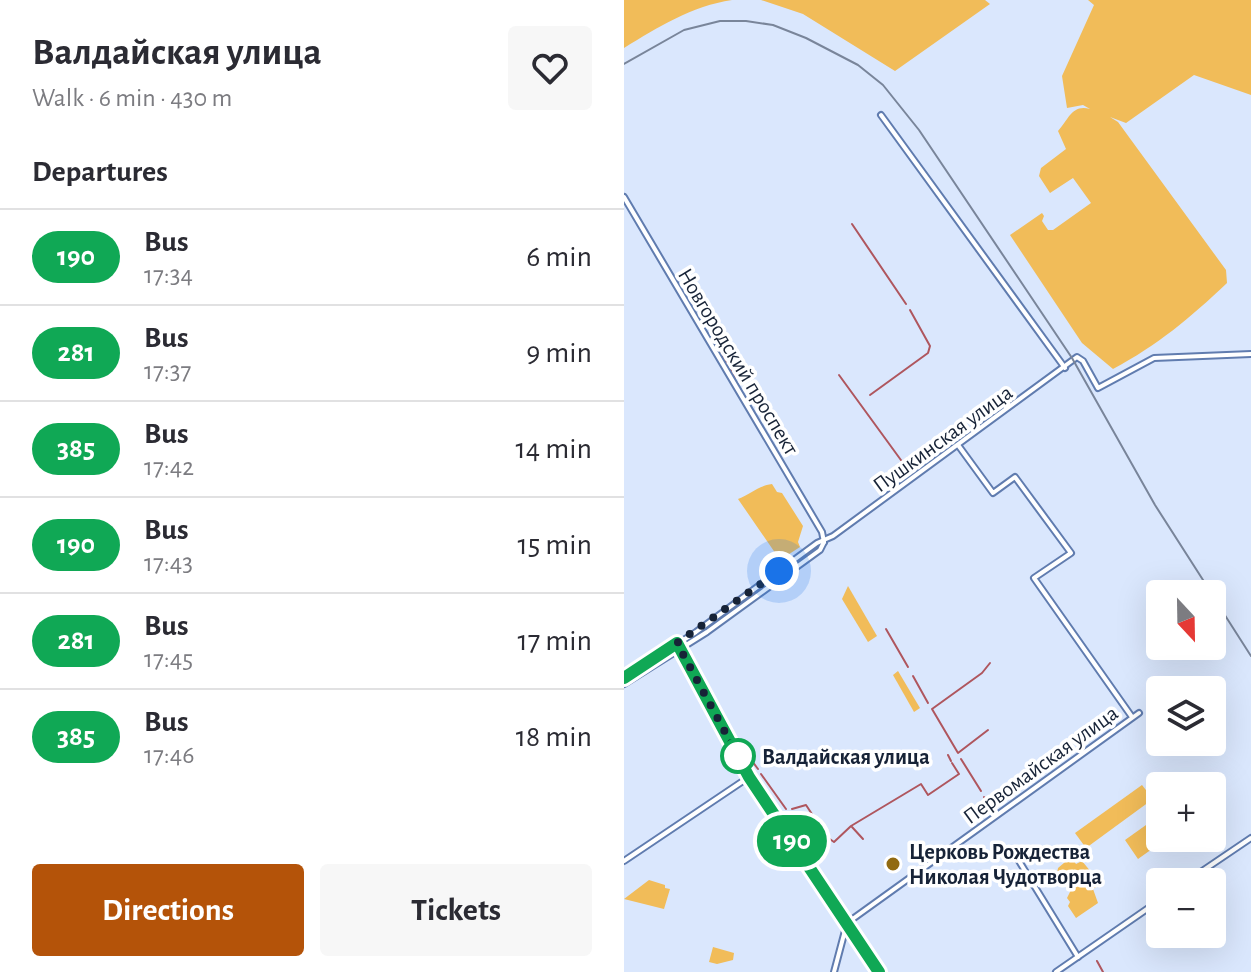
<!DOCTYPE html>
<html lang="en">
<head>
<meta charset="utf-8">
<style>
	body { margin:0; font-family:"Alegreya Sans",sans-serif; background:#f7f7f7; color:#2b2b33; height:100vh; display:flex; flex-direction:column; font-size:30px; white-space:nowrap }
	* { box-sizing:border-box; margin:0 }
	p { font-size:26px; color:#7c7c81 }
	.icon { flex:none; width:44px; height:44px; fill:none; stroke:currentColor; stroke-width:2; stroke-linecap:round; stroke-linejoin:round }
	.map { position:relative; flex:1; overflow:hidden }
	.drawer { display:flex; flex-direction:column; background:#fff; width:624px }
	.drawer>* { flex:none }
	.badge { padding:0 16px; border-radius:26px; font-size:28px; line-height:52px }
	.needle { width:52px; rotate:158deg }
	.fabs { position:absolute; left:522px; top:580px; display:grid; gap:16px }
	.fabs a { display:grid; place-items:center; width:80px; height:80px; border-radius:8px; background:#fff; box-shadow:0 8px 32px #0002; font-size:40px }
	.you { position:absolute; width:40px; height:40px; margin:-20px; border:6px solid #fff; border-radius:50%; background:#1a73e8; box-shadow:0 0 0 12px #1a73e833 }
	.map>.badge { position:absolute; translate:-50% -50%; box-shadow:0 0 0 4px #fff }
	h2 { padding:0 32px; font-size:30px; line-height:72px }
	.round { display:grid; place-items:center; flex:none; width:84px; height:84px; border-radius:8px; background:#f7f7f7 }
	.summary { display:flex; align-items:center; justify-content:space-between; height:136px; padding:0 32px }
	h1 { font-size:38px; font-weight:700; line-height:60px }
	.action { display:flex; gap:16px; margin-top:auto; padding:16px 32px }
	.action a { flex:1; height:92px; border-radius:8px; background:#b45309; color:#fff; font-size:32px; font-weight:700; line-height:92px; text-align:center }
	.action a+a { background:#f7f7f7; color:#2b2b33 }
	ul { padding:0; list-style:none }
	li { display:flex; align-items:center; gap:24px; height:96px; padding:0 32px; border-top:2px solid #e1e1e2 }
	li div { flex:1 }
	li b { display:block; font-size:30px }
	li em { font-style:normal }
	li .badge { min-width:88px; font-weight:700; text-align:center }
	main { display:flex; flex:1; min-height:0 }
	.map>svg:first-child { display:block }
	.green { fill:#f1bc59 }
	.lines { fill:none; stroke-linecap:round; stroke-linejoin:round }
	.stream { stroke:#af565e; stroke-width:2 }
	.street-casing { stroke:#607caf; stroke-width:8 }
	.street { stroke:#fff; stroke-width:4 }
	.tram { stroke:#79859a; stroke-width:2 }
	.line-casing { stroke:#fff; stroke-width:18 }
	.line { stroke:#10a855; stroke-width:12 }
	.walk { stroke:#172337; stroke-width:8; stroke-dasharray:0 14.4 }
	.stop-dot { fill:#fff; stroke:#10a855; stroke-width:4 }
	.poi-dot { fill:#916a11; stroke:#fff; stroke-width:3 }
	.labels { text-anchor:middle; stroke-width:7; stroke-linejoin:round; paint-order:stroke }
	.street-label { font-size:22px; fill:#172337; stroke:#fff }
	.stop-label { font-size:22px; font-weight:bold; fill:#172337; stroke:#fff; text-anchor:start }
	.poi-label { font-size:22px; font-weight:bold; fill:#172337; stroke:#fff; text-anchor:start }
</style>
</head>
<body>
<main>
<section class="drawer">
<div class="summary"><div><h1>Валдайская улица</h1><p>Walk · 6 min · 430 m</p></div><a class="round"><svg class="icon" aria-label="heart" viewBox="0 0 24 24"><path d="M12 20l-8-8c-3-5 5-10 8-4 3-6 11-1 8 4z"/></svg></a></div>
<h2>Departures</h2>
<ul>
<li><span class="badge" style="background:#10a855;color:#fff">190</span><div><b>Bus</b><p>17:34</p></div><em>6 min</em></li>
<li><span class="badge" style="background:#10a855;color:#fff">281</span><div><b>Bus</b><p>17:37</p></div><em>9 min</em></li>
<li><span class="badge" style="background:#10a855;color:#fff">385</span><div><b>Bus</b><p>17:42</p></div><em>14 min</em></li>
<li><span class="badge" style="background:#10a855;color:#fff">190</span><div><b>Bus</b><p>17:43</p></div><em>15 min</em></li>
<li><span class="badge" style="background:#10a855;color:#fff">281</span><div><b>Bus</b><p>17:45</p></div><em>17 min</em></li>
<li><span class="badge" style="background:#10a855;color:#fff">385</span><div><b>Bus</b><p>17:46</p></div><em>18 min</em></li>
</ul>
<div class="action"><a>Directions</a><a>Tickets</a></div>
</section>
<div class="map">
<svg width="627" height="972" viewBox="0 0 627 972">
	<rect width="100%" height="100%" fill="#dae7fd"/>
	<g class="green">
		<path d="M 0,0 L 108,0 C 68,6 34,27 0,48 Z"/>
		<path d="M 137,0 L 361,0 L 366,4 L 271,71 L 179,14 Z"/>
		<path d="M 464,0 L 627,0 L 627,95 L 570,75 L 502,123 L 486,117 L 494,122 L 602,270 L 603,283 C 566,318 534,345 489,369 L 458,343 L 386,235 L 418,213 L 420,216 L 418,221 L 424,230 L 429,230 L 467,203 L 449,178 L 426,193 L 415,176 L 417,168 L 442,149 L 434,131 C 445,119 448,104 466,109 L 459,105 L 443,108 L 438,76 L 470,5 Z"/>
		<path d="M 148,484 L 153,492 L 158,493 L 179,526 L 174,542 L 176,547 L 156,560 L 114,499 C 127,494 134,486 148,484 Z"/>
		<path d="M 224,586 L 253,636 L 244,642 L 218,599 Z"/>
		<path d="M 274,671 L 296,708 L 290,712 L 269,675 Z"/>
		<path d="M 518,785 L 529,799 L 462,848 L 451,833 Z"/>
		<path d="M 529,820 L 536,830 L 536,838 L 542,839 L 514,859 L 501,840 Z"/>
		<path d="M 447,857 L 452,864 L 458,861 L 477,884 L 469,889 L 474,903 L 452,918 L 444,906 L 446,902 L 443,898 L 447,890 L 442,884 L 435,883 L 432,879 L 434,868 Z"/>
		<path d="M 25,880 L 41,885 L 41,888 L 46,889 L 40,909 L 0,899 Z"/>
		<path d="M 89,947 L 110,953 L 109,960 L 93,964 L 85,962 Z"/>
	</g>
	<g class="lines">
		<g class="stream">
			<path d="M 228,224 L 282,304"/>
			<path d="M 87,338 L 89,340"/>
			<path d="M 92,346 L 104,365"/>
			<path d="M 107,370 L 111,378"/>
			<path d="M 215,375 L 282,467"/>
			<path d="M 246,395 L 304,353 L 306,346 L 286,310"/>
			<path d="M 262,629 L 284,667"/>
			<path d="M 289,676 L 304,703"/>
			<path d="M 364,730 L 334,753 L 308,709 L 358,673 L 366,663"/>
			<path d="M 119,749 L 134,769"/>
			<path d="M 324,755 L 327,761"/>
			<path d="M 337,759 L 357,791"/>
			<path d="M 137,774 L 162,809"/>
			<path d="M 360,797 L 368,809"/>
			<path d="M 168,809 L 182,805 L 203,837 L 210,842 L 227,826 L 297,784 L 304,795 L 335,774 L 328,763"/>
			<path d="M 228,827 L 239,839"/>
			<path d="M 473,961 L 479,972"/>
		</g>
		<g class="street-casing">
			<g id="street">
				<path d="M 257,115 L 441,368"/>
				<path d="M 0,197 L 198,532 L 200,542"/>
				<path d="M 334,445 L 369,493 L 391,477 L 447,553 L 410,578 L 508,717"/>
				<path d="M 53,644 L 125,777 L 255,972"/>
				<path d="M 0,678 L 72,632 L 193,543 L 209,536 L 453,357 L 459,361 L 474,388 L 530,358 L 627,354"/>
				<path d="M 0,684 L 83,632 L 196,550 L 200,542"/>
				<path d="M 0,861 L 125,777"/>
				<path d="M 395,861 L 454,957"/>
				<path d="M 562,882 L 627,838"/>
				<path d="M 210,972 L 223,923 L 515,713"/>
				<path d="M 432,972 L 536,900"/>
			</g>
		</g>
		<use href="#street" class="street"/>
		<g class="tram">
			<path d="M 0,64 L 60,30 L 96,21 L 122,21 L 149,25 L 182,38 L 234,65 L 259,85 L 295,130 L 448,358 L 531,505 L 588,594"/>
			<path d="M 588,595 L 627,656"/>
		</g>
	</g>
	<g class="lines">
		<g class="line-casing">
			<path id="line" d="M 0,678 L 53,643 L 125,777 L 255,972"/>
		</g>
		<use href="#line" class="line"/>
		<path class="walk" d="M 114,756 L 53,643 L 155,571"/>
	</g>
	<circle class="stop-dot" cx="114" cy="756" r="16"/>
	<circle class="poi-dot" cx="269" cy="864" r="8"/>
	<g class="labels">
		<g class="street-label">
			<text transform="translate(115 361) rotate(59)" y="8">Новгородский проспект</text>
			<text transform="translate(318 438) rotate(-36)" y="8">Пушкинская улица</text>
			<text transform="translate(416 764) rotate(-36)" y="8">Первомайская улица</text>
		</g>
		<g class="stop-label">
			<text x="138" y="764">Валдайская улица</text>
		</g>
		<g class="poi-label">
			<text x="285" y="859">Церковь Рождества<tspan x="285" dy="25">Николая Чудотворца</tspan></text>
		</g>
	</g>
</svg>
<div class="fabs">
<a><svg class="needle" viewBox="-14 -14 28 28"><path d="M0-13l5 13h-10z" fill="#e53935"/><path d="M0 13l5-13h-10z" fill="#7c7c81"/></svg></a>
<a><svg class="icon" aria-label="layers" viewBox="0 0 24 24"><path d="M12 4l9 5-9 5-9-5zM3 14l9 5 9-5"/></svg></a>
<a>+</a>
<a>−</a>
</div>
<div class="you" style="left:155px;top:571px"></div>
<b class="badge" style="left:168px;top:841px;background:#10a855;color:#fff">190</b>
</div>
</main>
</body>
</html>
